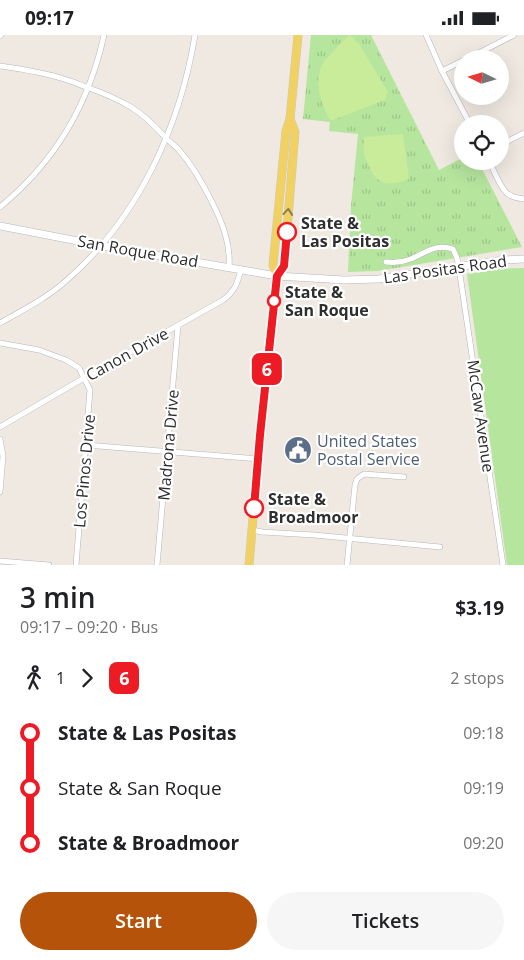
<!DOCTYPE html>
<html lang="en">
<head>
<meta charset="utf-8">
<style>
	body { margin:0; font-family:"Open Sans",sans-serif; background:#f6f6f6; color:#202124; height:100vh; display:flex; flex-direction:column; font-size:19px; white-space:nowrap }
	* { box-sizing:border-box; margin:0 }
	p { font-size:16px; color:#757577 }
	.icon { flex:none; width:28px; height:28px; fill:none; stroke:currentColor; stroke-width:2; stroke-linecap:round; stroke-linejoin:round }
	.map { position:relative; height:530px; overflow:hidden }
	.details { display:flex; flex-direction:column; background:#fff; flex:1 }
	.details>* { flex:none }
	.badge { padding:0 10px; border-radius:8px; font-size:18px; line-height:32px }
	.needle { width:32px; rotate:275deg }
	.controls { position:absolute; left:454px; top:15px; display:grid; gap:10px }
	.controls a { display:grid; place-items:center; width:55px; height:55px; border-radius:50%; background:#fff; box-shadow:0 5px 20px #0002; font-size:25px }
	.map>.badge { position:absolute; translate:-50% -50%; box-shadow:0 0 0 2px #fff }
	.legs { display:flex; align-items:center; gap:8px; height:55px; padding:0 20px; font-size:16px }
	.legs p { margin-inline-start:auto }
	.head { display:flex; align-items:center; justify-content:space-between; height:85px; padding:0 20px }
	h1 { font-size:28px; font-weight:600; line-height:38px }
	.primary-button { display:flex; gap:10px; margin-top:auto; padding:10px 20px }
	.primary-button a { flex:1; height:58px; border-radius:30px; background:#b45309; color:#fff; font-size:20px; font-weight:600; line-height:58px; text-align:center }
	.primary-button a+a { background:#f6f6f6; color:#202124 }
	ul { padding:0 20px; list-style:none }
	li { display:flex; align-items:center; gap:18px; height:55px; font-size:19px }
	li i { display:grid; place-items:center; width:8px; height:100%; margin:0 6px; background:currentColor }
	li i::after { content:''; width:12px; height:12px; margin:-6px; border:4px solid; border-radius:50%; background:#fff }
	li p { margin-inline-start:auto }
	li:first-child i { background:linear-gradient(#0000 50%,currentColor 0) }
	li:last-child i { background:linear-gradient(currentColor 50%,#0000 0) }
	.status { display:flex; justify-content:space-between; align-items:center; height:35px; padding:0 25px; background:#fff; direction:ltr }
	.status svg { height:14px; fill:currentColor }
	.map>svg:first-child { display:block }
	.grass { fill:#b6e59e }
	.park { fill:url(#park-tufts) }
	.pitch { fill:#c9ec9a }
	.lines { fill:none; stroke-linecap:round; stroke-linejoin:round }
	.street-casing { stroke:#b4b7c1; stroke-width:6 }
	.secondary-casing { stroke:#b4b7c1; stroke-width:8 }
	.primary-casing { stroke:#c9c9c9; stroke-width:9 }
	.street { stroke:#fff; stroke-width:5 }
	.secondary { stroke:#fff; stroke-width:7 }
	.primary { stroke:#f2d163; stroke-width:8 }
	.oneway { stroke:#908048 }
	.line-1-casing { stroke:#fff; stroke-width:11 }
	.line-1 { stroke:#ed1c24; stroke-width:8 }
	.stop-1-dot { fill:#fff; stroke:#ed1c24; stroke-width:2.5 }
	.labels { text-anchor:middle; stroke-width:4.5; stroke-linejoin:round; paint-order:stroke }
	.stop-label { font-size:16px; font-weight:bold; fill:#2e2e2e; stroke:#fff; text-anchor:start }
	.street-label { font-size:16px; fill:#2e2e2e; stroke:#fff }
	.service-label { font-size:16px; fill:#4e5e75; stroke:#fff; text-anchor:start }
</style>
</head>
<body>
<div class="status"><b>09:17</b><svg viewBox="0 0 49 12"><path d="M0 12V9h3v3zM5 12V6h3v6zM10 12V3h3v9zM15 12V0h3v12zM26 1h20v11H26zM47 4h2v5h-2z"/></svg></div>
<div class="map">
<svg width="524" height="530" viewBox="0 0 524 530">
	<defs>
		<pattern id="park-tufts" width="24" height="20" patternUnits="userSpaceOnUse" patternTransform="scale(1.25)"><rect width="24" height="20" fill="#b6e59e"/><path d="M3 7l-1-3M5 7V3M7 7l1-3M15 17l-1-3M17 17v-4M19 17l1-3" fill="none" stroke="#9dc588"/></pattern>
	</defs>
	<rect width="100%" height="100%" fill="#efe9e1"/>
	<path class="grass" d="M 524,233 L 524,530 L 507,530 L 467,239 L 497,234 Z"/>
	<path class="park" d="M 311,0 L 371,0 L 439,135 L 462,123 L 462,126 L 478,126 L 522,212 L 378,236 L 348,237 L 351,171 L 358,99 L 329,96 L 330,87 L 303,84 Z"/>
	<g class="pitch">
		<path d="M 350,0 L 360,10 L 388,57 L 385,65 L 333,85 L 330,85 C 321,68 313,46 323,28 C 325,25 328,22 331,19 C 337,12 342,6 350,0 Z"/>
		<path d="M 403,99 L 409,144 C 393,151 376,151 370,133 C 368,128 364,123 364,118 C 363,113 364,107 364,102 Z"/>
	</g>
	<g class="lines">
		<g class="street-casing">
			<g id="street">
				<path d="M 426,0 L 442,36 L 470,89"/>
				<path d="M 0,1 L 1,0"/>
				<path d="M 467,24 L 514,0"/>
				<path d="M 0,31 C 22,34 46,38 67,45 C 75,47 82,51 89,53 C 103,58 117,64 131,72 C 144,80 155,91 165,102 C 170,107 175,111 179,115 C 193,131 203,149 212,167 C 222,187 231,209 229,232"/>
				<path d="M 442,36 L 462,26"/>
				<path d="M 500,110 L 524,98"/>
				<path d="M 489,126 C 494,135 500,153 508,159 C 513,163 518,163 524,164"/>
				<path d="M 0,172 C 55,127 89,69 104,0"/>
				<path d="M 386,227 C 394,228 403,227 411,224 C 425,218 436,208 453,214 L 457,223 L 459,233 L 503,530"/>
				<path d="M 0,288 C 23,275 47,263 67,245 C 138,183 180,92 195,0"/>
				<path d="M 0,308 L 39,315 L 66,325 L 79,333 L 90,355 L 76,530"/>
				<path d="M 0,392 L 84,343 L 223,265 C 235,256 237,249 241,235"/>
				<path d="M 0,404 L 3,421 L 0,457"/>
				<path d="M 86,410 L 258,424"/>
				<path d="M 252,495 L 262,497 L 314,500 L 440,512"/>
				<path d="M 0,526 L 49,530"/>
				<path d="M 157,530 L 178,291"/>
				<path d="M 347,530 L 355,450 L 357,444 L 364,439 L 404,442"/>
			</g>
		</g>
		<g class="secondary-casing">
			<path id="secondary" d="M 0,191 L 109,212 L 277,241 L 344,245 L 379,244 L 503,225 L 524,224"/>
		</g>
		<g class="primary-casing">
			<g id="primary">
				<path d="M 277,241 L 284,231 L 295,97 L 290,84"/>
				<path d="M 249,530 L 260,400 L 277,241 L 273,230 L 286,96 L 290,84 L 298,0"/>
			</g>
		</g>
		<use href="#street" class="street"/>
		<use href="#secondary" class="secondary"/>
		<use href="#primary" class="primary"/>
	</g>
	<defs><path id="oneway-chevron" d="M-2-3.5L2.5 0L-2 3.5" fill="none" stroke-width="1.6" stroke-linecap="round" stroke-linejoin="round" transform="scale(1.25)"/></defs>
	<use class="oneway" href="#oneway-chevron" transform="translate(288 177) rotate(-85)"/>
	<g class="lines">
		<g class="line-1-casing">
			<path id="line-1" d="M 254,473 L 260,400 L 277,241 L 284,231 L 287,197"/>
		</g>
		<use href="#line-1" class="line-1"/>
	</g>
	<defs>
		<g id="civic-disc" transform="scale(1.4375)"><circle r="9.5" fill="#5c6f8a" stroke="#fff"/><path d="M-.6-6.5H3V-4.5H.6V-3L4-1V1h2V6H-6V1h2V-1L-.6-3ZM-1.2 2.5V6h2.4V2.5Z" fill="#fff"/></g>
	</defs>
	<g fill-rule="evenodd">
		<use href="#civic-disc" x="298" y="415"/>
	</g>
	<g class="stop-1-dot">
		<circle cx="287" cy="197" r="9"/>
		<circle cx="274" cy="266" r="6"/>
		<circle cx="254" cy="473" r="9"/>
	</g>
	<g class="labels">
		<g class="stop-label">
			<text x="301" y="194">State &amp;<tspan x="301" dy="18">Las Positas</tspan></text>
			<text x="285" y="263">State &amp;<tspan x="285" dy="18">San Roque</tspan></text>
			<text x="268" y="470">State &amp;<tspan x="268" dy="18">Broadmoor</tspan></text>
		</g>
		<g class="street-label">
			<text transform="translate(138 216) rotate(10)" y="6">San Roque Road</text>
			<text transform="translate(445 234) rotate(-8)" y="6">Las Positas Road</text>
			<text transform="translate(127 319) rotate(-29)" y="6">Canon Drive</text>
			<text transform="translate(481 381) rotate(82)" y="6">McCaw Avenue</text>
			<text transform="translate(168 410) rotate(-85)" y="6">Madrona Drive</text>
			<text transform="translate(84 436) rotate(-85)" y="6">Los Pinos Drive</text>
		</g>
		<g class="service-label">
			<text x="317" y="412">United States<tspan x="317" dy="18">Postal Service</tspan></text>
		</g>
	</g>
</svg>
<div class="controls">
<a><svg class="needle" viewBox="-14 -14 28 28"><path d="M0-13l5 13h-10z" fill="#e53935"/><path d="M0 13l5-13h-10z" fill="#757577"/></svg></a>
<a><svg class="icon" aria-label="locate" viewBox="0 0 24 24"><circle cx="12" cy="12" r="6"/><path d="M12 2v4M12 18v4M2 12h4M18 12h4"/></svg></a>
</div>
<b class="badge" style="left:267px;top:334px;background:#ed1c24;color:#fff">6</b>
</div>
<section class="details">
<div class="head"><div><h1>3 min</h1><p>09:17 – 09:20 · Bus</p></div><b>$3.19</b></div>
<div class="legs"><svg class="icon" aria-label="walk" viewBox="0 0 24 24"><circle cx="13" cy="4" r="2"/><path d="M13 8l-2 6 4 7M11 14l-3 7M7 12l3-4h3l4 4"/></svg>1<svg class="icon" aria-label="forward" viewBox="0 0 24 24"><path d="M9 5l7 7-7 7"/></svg><b class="badge" style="background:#ed1c24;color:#fff">6</b><p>2 stops</p></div>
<ul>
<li><i style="color:#ed1c24"></i><b>State &amp; Las Positas</b><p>09:18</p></li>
<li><i style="color:#ed1c24"></i><span>State &amp; San Roque</span><p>09:19</p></li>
<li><i style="color:#ed1c24"></i><b>State &amp; Broadmoor</b><p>09:20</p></li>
</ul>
<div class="primary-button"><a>Start</a><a>Tickets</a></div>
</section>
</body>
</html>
